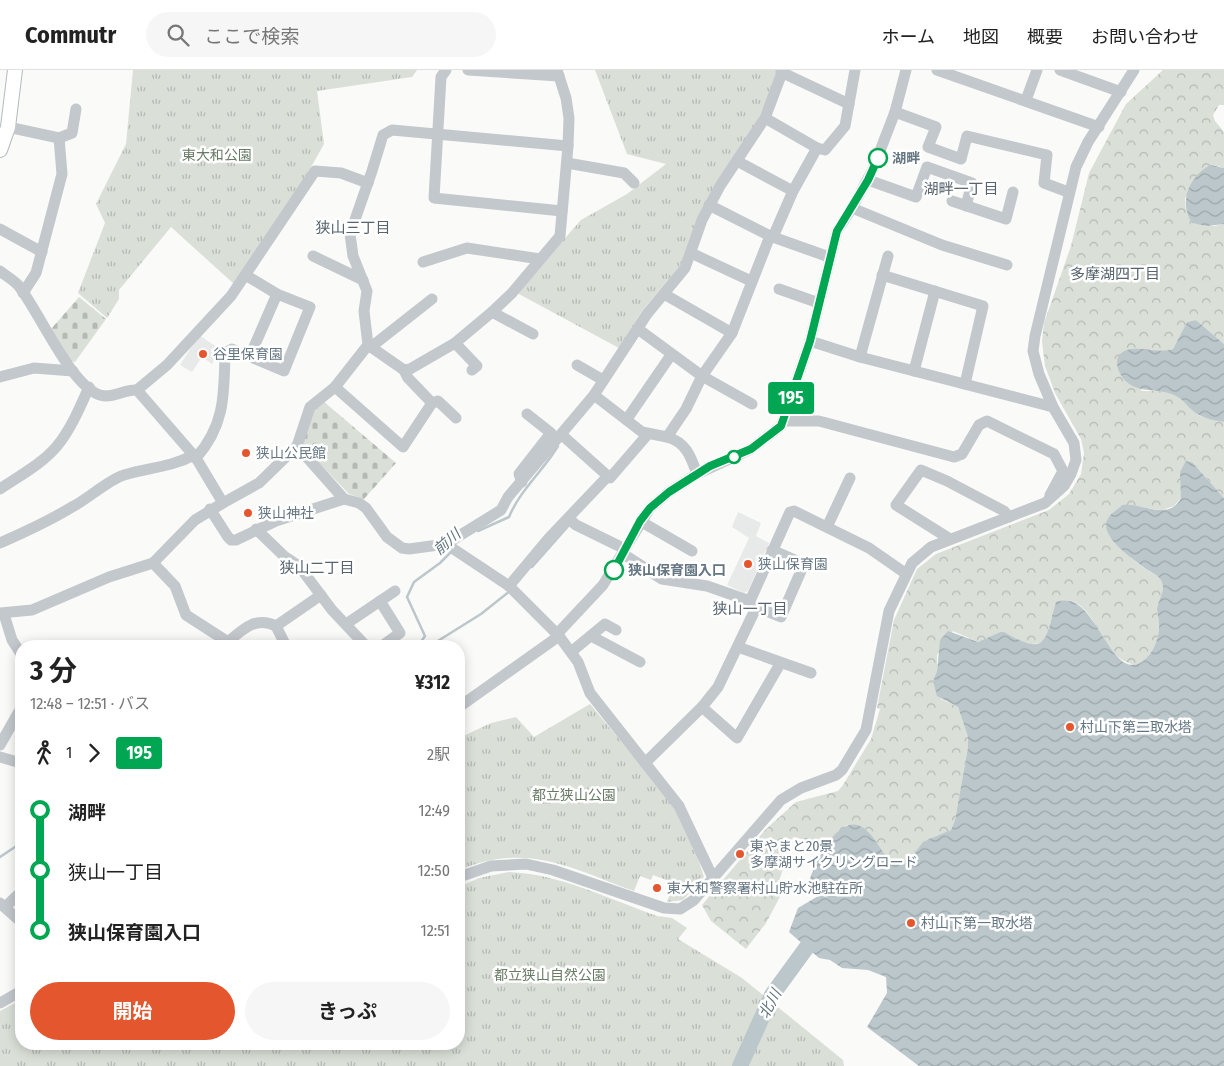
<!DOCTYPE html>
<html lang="ja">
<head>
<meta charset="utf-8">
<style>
	body { margin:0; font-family:"Fira Sans Condensed","Noto Sans JP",sans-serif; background:#f6f6f6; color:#222; height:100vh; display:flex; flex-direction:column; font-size:19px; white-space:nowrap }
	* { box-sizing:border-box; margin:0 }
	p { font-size:16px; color:#767676 }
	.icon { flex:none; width:28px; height:28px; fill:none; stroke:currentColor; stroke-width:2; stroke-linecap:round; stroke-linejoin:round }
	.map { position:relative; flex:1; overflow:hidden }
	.sheet { position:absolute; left:15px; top:570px; width:450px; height:410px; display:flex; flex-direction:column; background:#fff; border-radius:20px; box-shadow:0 2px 12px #0003 }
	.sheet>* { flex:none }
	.badge { padding:0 10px; border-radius:4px; font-size:18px; line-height:32px }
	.map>.badge { position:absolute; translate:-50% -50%; box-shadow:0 0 0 2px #fff }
	.legs { display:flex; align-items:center; gap:8px; height:55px; padding:0 15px; font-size:16px }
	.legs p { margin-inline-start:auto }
	.overview { display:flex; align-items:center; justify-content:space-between; height:85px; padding:0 15px }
	h1 { font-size:28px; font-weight:700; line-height:38px }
	.cta { display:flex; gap:10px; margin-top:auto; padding:10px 15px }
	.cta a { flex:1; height:58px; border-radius:30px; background:#e4572e; color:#fff; font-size:20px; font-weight:700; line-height:58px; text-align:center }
	.cta a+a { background:#f6f6f6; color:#222 }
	ul { padding:0 15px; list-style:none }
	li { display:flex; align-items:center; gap:18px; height:60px; font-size:19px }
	li i { display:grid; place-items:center; width:8px; height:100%; margin:0 6px; background:currentColor }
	li i::after { content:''; width:12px; height:12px; margin:-6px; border:4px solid; border-radius:50%; background:#fff }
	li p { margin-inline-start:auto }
	li:first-child i { background:linear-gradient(#0000 50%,currentColor 0) }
	li:last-child i { background:linear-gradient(currentColor 50%,#0000 0) }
	header { display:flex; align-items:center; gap:30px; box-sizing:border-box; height:70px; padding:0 25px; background:#fff; border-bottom:1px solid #e0e0e0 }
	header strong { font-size:24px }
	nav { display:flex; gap:28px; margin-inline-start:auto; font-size:18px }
	.search { width:350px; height:45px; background:#f6f6f6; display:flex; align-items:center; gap:12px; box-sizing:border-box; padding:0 18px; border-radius:28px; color:#767676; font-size:19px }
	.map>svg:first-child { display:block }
	.built { fill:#e8e9e9 }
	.forest { fill:url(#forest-crowns) }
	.cemetery { fill:url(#cemetery-stones) }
	.park { fill:url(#park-tufts) }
	.water { fill:url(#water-waves) }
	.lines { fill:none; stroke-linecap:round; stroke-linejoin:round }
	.stream { stroke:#bbc7cb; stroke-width:2.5 }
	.river { stroke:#bbc7cb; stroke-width:16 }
	.major-casing { stroke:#b5babe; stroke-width:16 }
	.minor { stroke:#c3c8cc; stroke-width:11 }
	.major { stroke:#fff; stroke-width:14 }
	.line-1-casing { stroke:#fff; stroke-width:11 }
	.line-1 { stroke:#00a651; stroke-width:8 }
	.stop-1-dot { fill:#fff; stroke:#00a651; stroke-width:2.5 }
	.poi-dot { fill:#e4572e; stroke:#fff; stroke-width:2 }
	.labels { text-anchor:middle; stroke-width:5; stroke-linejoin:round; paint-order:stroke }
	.park-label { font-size:14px; fill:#687a64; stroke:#fff }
	.stop-label { font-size:14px; font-weight:bold; fill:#657683; stroke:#fff; text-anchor:start }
	.poi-label { font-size:14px; fill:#657683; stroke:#fff; text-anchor:start }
	.neighbourhood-label { font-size:15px; fill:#57646e; stroke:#fff }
	.water-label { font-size:15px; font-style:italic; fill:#60757c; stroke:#fff }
</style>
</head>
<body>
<header>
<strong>Commutr</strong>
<div class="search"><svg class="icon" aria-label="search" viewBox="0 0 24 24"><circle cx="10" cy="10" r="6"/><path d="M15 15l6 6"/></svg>ここで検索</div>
<nav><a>ホーム</a><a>地図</a><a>概要</a><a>お問い合わせ</a></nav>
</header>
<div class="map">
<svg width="1224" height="996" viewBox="0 0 1224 996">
	<defs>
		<pattern id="forest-crowns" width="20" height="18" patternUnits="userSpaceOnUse" patternTransform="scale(1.25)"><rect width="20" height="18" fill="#dadfd7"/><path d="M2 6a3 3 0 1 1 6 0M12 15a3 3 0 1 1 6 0" fill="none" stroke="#b4b9b4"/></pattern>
		<pattern id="cemetery-stones" width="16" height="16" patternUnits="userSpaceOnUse" patternTransform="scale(1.25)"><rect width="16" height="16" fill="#dadfd7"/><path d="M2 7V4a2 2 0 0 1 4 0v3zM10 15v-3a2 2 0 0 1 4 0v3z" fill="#b4b9b4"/></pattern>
		<pattern id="park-tufts" width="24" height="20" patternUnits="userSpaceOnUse" patternTransform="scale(1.25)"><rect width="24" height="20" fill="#dadfd7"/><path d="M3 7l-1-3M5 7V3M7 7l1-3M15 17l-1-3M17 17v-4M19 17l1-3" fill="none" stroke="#b4b9b4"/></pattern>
		<pattern id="water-waves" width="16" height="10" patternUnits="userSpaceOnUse" patternTransform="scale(1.25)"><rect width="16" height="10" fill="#bbc7cb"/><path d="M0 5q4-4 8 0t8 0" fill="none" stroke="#9ca6aa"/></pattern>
	</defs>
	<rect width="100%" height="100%" fill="#fafaf8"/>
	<g class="built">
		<path d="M 199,265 L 221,280 L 212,294 L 202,287 L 192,302 L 180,295 Z"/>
		<path d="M 738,442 L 761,453 L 756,466 L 769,473 L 748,521 L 744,523 L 727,515 L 749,468 L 732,457 Z"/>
	</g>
	<path class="forest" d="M 1163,0 L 1224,0 L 1224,35 L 1219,35 L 1213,45 L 1215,51 L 1224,62 L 1224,98 L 1218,96 L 1185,128 C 1185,138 1186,144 1193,153 L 1214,156 L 1224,154 L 1224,274 L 1196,250 L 1187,252 L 1173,279 C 1155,286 1137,276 1120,284 L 1142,321 L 1161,321 L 1170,323 L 1178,326 L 1200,346 L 1224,352 L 1224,428 L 1193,393 L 1181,418 L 1181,428 L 1174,436 L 1162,440 L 1122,435 C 1118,439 1111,443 1108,448 C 1098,466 1135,491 1147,500 C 1153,503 1159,505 1162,511 C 1167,523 1156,530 1157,541 C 1158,547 1160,553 1159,560 C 1158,573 1148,594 1134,595 C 1126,592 1119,589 1114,583 C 1099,567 1089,527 1061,530 L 1051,550 L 1046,569 C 1030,581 1015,569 1000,562 L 978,572 L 953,561 L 937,585 L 937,601 L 933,611 L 941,629 L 958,637 L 968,667 L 968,677 L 955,750 L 951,760 C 940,767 929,769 919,778 C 912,784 910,792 901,795 L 882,783 L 872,767 L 847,755 L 825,774 L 793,767 L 776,821 L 782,823 L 766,853 L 746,879 L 711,851 L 702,835 L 765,760 L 796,732 L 838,721 L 843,715 L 871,669 L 880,639 L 877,638 L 894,550 L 917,499 L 936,484 L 1049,440 L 1069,424 L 1081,404 L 1084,383 L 1081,369 L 1055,323 L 1045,296 L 1042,271 L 1044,253 L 1071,176 L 1089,103 L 1126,34 Z"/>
	<g class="cemetery">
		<path d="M 79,227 L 106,249 L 75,292 L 71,291 L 51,259 Z"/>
		<path d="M 323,331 L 396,393 L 364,429 L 349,424 L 301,374 L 313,339 Z"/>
	</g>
	<g class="park">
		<path d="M 133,0 L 417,0 L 412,7 L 317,21 L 324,74 L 302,113 L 234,214 L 171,157 L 119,220 L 119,229 L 107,248 L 78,223 L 105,153 L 96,134 L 126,74 Z"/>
		<path d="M 595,0 L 779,0 L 760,45 L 681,194 L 642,241 L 619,278 L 517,223 L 581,150 L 627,124 L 666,94 L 627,84 Z"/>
		<path d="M 590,634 L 676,738 L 695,779 L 704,807 L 683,830 L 667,832 L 674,813 L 653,805 L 651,810 L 640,806 L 634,821 C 568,797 529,772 459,800 L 459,668 L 491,653 L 516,647 L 534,667 Z"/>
		<path d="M 509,802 C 560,804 609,829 657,846 L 672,848 L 687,858 L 678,869 L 742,908 L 843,990 L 844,996 L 0,996 L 0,941 L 21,930 L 21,974 L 459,974 L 459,817 L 479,808 Z"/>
	</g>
	<g class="water">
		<path d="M 1210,95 L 1224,98 L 1224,154 L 1207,156 L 1192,153 C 1178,132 1189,107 1210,95 Z"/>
		<path d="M 1196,250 L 1224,274 L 1224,352 C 1212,350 1201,348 1192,340 C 1186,335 1182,328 1174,325 C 1154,316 1129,327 1118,299 C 1117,294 1116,288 1120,284 C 1133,272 1157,285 1173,279 L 1187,252 Z"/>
		<path d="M 1186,391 L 1193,393 L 1224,428 L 1224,996 L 919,996 L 867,957 L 887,923 L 886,907 L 868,900 L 842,898 L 830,890 L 819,888 L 789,862 L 798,838 L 820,825 L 808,815 C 813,796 840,736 866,760 C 881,773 879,786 901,795 L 910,789 L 923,772 L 951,760 L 955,750 L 968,677 L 968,667 L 958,637 L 937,626 L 933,611 L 937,601 L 940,570 L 948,561 L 978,572 L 1000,562 L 1004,562 C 1048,588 1045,570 1056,532 C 1095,516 1108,609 1140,593 C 1153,586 1160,567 1159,554 C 1159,549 1157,543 1157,539 C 1158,528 1167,521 1161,510 C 1158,505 1151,502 1146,499 C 1134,490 1097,466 1108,448 C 1111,443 1118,439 1122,435 C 1141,432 1169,452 1181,428 L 1180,402 Z"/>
	</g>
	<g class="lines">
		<g class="stream">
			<path d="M 478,461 L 509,447 C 520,420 543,401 558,376"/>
			<path d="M 532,497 L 570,454"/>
			<path d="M 418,576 L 425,566 L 407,527 L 414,512 L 440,493 L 452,481"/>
			<path d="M 418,576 L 433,574 L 481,544 L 510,521"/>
			<path d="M 0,787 L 21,773"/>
		</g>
		<path class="river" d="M 740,996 L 772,925 L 807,877"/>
		<g class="major-casing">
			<path id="major" d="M 0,80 L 8,57 L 15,0"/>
		</g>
		<g class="minor">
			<path d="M 446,0 L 441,7 L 434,128 L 562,141"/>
			<path d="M 468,0 L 559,6"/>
			<path d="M 937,0 L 1099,57"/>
			<path d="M 1060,0 L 1121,22"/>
			<path d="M 781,2 L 849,34"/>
			<path d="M 1026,30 L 1037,0"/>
			<path d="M 895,42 L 936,57 L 928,77 L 961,89 L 967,66 L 1047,85 L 1044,113 L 1068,122"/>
			<path d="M 765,48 L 817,78 L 825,80 L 845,56 L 855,0"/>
			<path d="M 8,57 L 59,68 L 72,63 L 76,39"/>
			<path d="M 737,91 L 793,121"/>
			<path d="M 567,93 L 624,103 L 634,113"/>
			<path d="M 868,110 L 916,127 L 927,97 L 972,113 L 966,136"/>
			<path d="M 952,131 L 1006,149 L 1013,122"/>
			<path d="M 709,135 L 770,166 L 829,187"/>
			<path d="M 852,138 L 942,175 L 1007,195"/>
			<path d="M 0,159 L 42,182"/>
			<path d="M 773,167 L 793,121 L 817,78"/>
			<path d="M 691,183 L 751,211"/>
			<path d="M 313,186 L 363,210"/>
			<path d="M 423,192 L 467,178 L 540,189"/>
			<path d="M 0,201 C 6,206 13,210 18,215 C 39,241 70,315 100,325 C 113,329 124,319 137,320 L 196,388 L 223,433 L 259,413 L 297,376 L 344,429 L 359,433 L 366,438 L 387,467 L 402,478 L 409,479 L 446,474 L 501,440 L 508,427 L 594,325 L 647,244 L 685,198 L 702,150 L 720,116 L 765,48 L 783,0"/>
			<path d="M 882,205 L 983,236 L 965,314"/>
			<path d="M 779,219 L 819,233"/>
			<path d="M 23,223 L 36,203 L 62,104 L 59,68"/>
			<path d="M 664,224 L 732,263"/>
			<path d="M 492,242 L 533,264"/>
			<path d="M 638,259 L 702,306 L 752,334"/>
			<path d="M 810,271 L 860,287 L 1053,337"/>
			<path d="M 455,273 L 477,296 L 472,300"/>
			<path d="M 368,275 L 404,300 L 410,299 L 455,273 L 492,242 L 512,223 L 560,166 L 568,76 L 569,48 L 566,28 L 557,0"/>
			<path d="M 371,277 L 432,229"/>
			<path d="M 250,286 L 277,224"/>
			<path d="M 860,287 L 888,186"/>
			<path d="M 577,295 L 603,310"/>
			<path d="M 914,301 L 935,221"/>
			<path d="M 0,307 L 34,298 L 73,301"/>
			<path d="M 335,317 L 403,377 L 432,333 L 408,308 L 404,300"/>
			<path d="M 137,320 L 167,295 L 231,226 L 315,101 L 341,103 L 368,113"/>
			<path d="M 594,325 L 642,362 L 667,367 L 686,339 L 702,306 L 732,263 L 770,166"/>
			<path d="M 432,333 L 438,331 L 456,348"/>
			<path d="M 627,349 L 671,285"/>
			<path d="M 784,351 L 819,351 L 954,387 L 962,384 L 979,355 L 987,351 L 1054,384 L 1063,401 L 1050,425"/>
			<path d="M 562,365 L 610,408 L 648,364"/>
			<path d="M 667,367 C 686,372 691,387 697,404"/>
			<path d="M 297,376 L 310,337 L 335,317 L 368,275 L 364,241 L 367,221 L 353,186 L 350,164 L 372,101 L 383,65 L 392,60 L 568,76"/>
			<path d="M 196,388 C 225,355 224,325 225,283 L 232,279 L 284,301 L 310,237 L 277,224 L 247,206"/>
			<path d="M 522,412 L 519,404 L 551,363 L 527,344"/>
			<path d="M 0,419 C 19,406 42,394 57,376 C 71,359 80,337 89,317"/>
			<path d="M 210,439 L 228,467 L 231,470 L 236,470 L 276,451 L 344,429"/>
			<path d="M 569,449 L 576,455 L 625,479"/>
			<path d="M 640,451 L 692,481"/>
			<path d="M 827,457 L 850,408"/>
			<path d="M 256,459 L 284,486 L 299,496 L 332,540 L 366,576"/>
			<path d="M 950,469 L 896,435 L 921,400 L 947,411 L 1004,441 L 1009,447"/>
			<path d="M 0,473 C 25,462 49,451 72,437 C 88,429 108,410 124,405 C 150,397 169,398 194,385"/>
			<path d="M 446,474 L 509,516 L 559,566 L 578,592 L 590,623 L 679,736 L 713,808"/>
			<path d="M 623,484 L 662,509 L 707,516 L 750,531 L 755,540 L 718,617 L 702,637 L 645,693"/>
			<path d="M 153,493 L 175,516 L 186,545 L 228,572 C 243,559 256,546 276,556"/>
			<path d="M 509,516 L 549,468 L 608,406"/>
			<path d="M 380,531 L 400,563 L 382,576"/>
			<path d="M 750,531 L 790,442 L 794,441 L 869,478 L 905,503"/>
			<path d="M 754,536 L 781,547 L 804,494 L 772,480"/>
			<path d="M 0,543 L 32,540 L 109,507 L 153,493 L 195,450 L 223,433"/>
			<path d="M 4,544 L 12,570 L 21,584"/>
			<path d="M 346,554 L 395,521"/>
			<path d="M 557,564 L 603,515 L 650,438 L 669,422 L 697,404 L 751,379 L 781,356 L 810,271 L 837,161 L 852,138 L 873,99 L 895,42 L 906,0"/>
			<path d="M 591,566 L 640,592"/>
			<path d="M 286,576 L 276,556 L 321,525"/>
			<path d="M 738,577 L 811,603"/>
			<path d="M 571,582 L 605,554 L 616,560"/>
			<path d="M 459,637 L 559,566"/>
			<path d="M 702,637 L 737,668 L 780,594"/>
			<path d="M 0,675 L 21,638"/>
			<path d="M 0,687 L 21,693"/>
			<path d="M 459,807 L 491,796 L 526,794 L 553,800 L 664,838 L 680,839 L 694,830 L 781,730 L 801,718 L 836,705 L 842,700 L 866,660 L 889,541 L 912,493 L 931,477 L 1045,433 L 1064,416 L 1071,404 L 1076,390 L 1074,373 L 1053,337 L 1039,304 L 1033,281 L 1035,266 L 1076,97 L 1088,72 L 1134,0"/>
			<path d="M 0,833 L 21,852"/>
			<path d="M 5,837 L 21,822"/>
			<path d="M 0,933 L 21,921"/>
		</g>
		<use href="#major" class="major"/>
	</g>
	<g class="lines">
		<g class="line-1-casing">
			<path id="line-1" d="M 614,500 L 640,451 L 650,438 L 669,422 L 710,396 L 751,379 L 781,356 L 810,271 L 837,161 L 868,110 L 878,88"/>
		</g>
		<use href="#line-1" class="line-1"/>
	</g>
	<g class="stop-1-dot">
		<circle cx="878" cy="88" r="9"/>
		<circle cx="734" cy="387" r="6"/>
		<circle cx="614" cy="500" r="9"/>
	</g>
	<g class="poi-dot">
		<circle cx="203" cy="284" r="5"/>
		<circle cx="246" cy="383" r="5"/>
		<circle cx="248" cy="443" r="5"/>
		<circle cx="748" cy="494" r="5"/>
		<circle cx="1070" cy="657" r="5"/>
		<circle cx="740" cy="784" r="5"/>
		<circle cx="657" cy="818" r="5"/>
		<circle cx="911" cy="853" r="5"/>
	</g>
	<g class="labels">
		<g class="park-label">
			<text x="217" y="90">東大和公園</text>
			<text x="574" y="730">都立狭山公園</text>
			<text x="550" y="910">都立狭山自然公園</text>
		</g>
		<g class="stop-label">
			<text x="892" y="93">湖畔</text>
			<text x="628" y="505">狭山保育園入口</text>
		</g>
		<g class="poi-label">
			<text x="213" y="289">谷里保育園</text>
			<text x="256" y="388">狭山公民館</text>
			<text x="258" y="448">狭山神社</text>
			<text x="758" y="499">狭山保育園</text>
			<text x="1080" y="662">村山下第二取水塔</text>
			<text x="750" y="781">東やまと20景<tspan x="750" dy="16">多摩湖サイクリングロード</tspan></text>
			<text x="667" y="823">東大和警察署村山貯水池駐在所</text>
			<text x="921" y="858">村山下第一取水塔</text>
		</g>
		<g class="neighbourhood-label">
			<text x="961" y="124">湖畔一丁目</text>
			<text x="353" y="163">狭山三丁目</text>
			<text x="1115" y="209">多摩湖四丁目</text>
			<text x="317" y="503">狭山二丁目</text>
			<text x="750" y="544">狭山一丁目</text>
		</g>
		<g class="water-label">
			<text transform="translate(447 472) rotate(-41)" y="5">前川</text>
			<text transform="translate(770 934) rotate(-62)" y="5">北川</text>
		</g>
	</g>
</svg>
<b class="badge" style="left:791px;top:328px;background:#00a651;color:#fff">195</b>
<section class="sheet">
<div class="overview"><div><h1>3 分</h1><p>12:48 – 12:51 · バス</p></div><b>¥312</b></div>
<div class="legs"><svg class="icon" aria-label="walk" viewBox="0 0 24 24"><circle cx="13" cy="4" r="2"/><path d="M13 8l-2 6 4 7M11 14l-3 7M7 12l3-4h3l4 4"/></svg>1<svg class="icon" aria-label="forward" viewBox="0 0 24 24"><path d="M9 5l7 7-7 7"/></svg><b class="badge" style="background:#00a651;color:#fff">195</b><p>2駅</p></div>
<ul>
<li><i style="color:#00a651"></i><b>湖畔</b><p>12:49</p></li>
<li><i style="color:#00a651"></i><span>狭山一丁目</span><p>12:50</p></li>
<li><i style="color:#00a651"></i><b>狭山保育園入口</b><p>12:51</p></li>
</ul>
<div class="cta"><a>開始</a><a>きっぷ</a></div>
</section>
</div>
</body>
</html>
